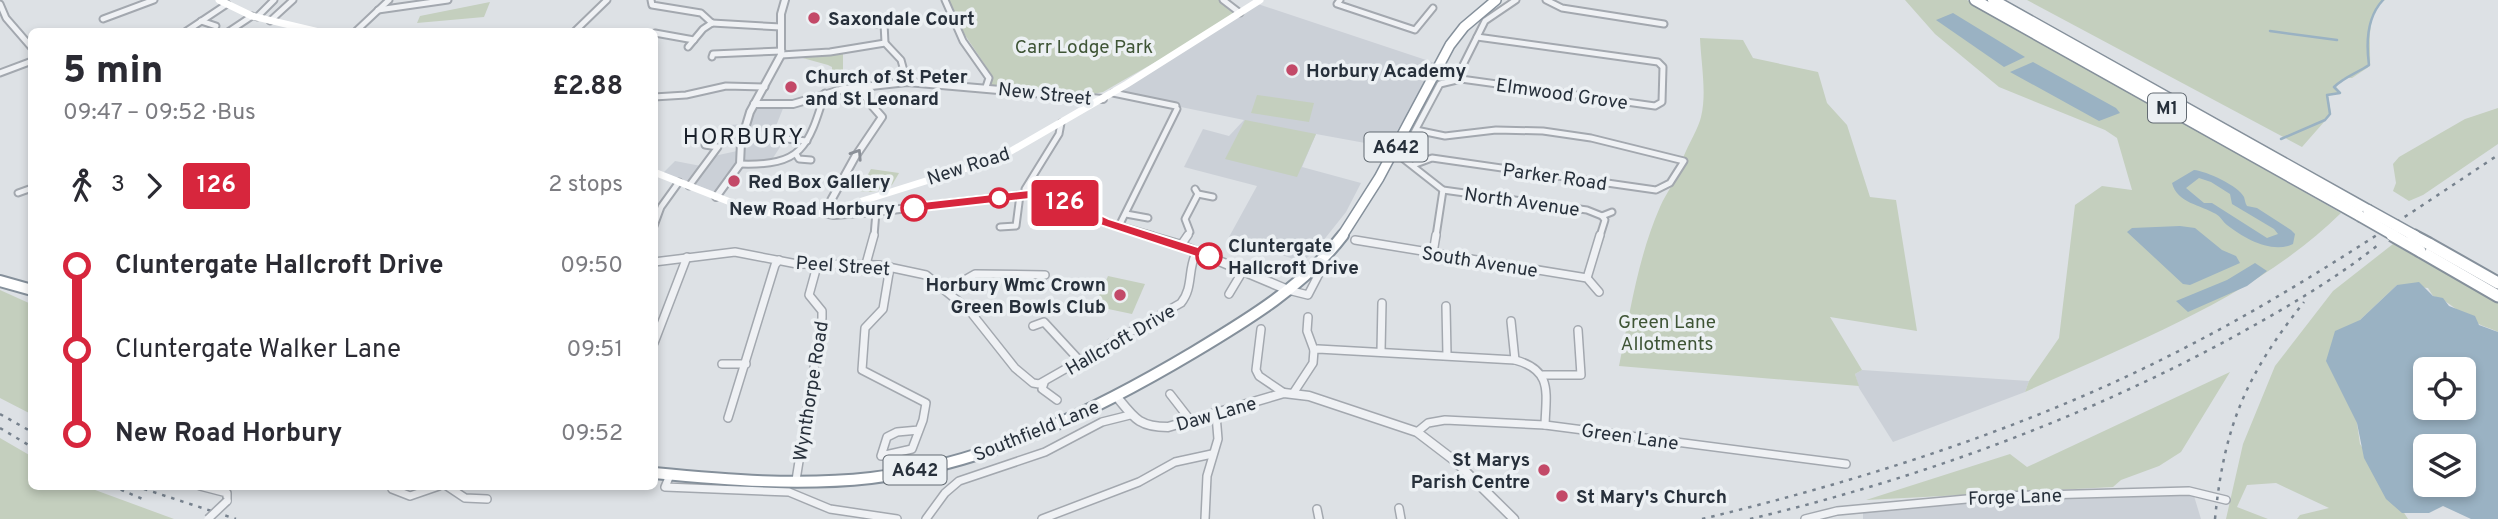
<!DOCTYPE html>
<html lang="en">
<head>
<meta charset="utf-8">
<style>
	body { margin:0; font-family:Overpass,sans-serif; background:#f2f2f3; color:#2b2b33; height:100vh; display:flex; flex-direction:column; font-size:26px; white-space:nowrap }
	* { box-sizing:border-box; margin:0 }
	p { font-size:23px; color:#7c7c81 }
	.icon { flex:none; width:38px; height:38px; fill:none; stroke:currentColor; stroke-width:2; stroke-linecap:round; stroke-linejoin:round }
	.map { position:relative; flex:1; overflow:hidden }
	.sheet { position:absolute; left:28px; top:28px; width:630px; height:462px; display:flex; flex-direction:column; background:#fff; border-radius:10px; box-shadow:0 4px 10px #0003 }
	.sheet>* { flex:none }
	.badge { padding:0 14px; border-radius:5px; font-size:24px; line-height:46px }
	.fabs { position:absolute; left:2413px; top:357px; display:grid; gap:14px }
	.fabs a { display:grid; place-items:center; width:63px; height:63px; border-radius:10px; background:#fff; box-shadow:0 4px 10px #0003; font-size:35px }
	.map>.badge { position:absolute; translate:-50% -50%; box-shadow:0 0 0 4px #fff }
	.legs { display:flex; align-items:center; gap:10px; height:77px; padding:0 35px; font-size:23px }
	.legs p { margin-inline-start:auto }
	.overview { display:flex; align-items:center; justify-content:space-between; height:119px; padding:0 35px }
	h1 { font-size:38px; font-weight:800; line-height:52px }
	ul { padding:0 35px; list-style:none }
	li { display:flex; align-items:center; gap:24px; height:84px; font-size:26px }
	li i { display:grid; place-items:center; width:10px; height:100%; margin:0 9px; background:currentColor }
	li i::after { content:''; width:18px; height:18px; margin:-9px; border:5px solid; border-radius:50%; background:#fff }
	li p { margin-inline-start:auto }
	li:first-child i { background:linear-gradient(#0000 50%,currentColor 0) }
	li:last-child i { background:linear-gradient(currentColor 50%,#0000 0) }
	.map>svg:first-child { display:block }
	.built { fill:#cbd0d7 }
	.green { fill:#c4cfbe }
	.water { fill:#9ab2c3; fill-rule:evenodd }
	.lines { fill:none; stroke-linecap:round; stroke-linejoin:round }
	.stream { stroke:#9ab2c3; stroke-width:2.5 }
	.minor-far1-casing { stroke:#a3a8af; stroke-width:9 }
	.minor-casing { stroke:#a3a8af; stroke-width:10 }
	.tertiary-far1-casing { stroke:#a3a8af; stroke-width:10 }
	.tertiary-casing { stroke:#a3a8af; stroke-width:11 }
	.trunk-far1-casing { stroke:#85909b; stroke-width:12 }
	.trunk-casing { stroke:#85909b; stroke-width:14 }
	.motorway-far1-casing { stroke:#85909b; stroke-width:13 }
	.motorway-casing { stroke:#85909b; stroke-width:15 }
	.minor-far1 { stroke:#eff1f4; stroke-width:5 }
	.minor { stroke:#eff1f4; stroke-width:7 }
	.tertiary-far1 { stroke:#eff1f4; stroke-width:6 }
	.tertiary { stroke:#eff1f4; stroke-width:8 }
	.secondary { stroke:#fff; stroke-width:7 }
	.trunk-far1 { stroke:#fff; stroke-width:9 }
	.trunk { stroke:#fff; stroke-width:10 }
	.motorway-far1 { stroke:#fff; stroke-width:10 }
	.motorway { stroke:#fff; stroke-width:11 }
	.rail { stroke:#77828e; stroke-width:2.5; stroke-dasharray:3.5 6; stroke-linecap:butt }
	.minor-bridge-casing { stroke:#a3a8af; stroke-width:10; stroke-linecap:butt }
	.motorway-bridge-far1-casing { stroke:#85909b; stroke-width:13; stroke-linecap:butt }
	.motorway-bridge-casing { stroke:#85909b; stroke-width:15; stroke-linecap:butt }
	.minor-bridge { stroke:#eff1f4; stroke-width:7 }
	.motorway-bridge-far1 { stroke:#fff; stroke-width:10 }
	.motorway-bridge { stroke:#fff; stroke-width:11 }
	.oneway { stroke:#8b9098 }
	.line-1 { fill:#d7263d; stroke:#fff; stroke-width:2 }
	.poi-dot { fill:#c34968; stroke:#ecf0f3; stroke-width:2.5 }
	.stop-1-dot { fill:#fff; stroke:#d7263d; stroke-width:3.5 }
	.labels { text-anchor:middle; stroke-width:7; stroke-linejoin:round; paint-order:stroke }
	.shield { fill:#ecf0f3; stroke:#626a72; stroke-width:2 }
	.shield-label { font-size:18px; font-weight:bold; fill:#27303b }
	.poi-label { font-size:19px; font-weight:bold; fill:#27303b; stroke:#ecf0f3; text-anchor:start }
	.park-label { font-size:19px; fill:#3f5536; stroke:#ecf0f3 }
	.street-label { font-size:19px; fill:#27303b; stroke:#ecf0f3 }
	.stop-label { font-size:19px; font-weight:bold; fill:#27303b; stroke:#ecf0f3; text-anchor:end }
	.quarter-label { font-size:23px; letter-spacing:2px; fill:#1a212b; stroke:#ecf0f3 }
</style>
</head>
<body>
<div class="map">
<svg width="2498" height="519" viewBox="0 0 2498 519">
	<rect width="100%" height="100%" fill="#dde1e5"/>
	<g class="built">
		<path d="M 1255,3 L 1438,64 L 1387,147 L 1316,134 L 1302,167 L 1361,183 L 1346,212 L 1315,251 L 1302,262 L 1229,237 L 1257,186 L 1184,167 L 1203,129 L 1229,136 L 1244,120 L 1113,93 Z"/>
		<path d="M 755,105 L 784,106 L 776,126 L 770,131 L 746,133 L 744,142 L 782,144 L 771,161 L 742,163 L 718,193 L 663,173 L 675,161 L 706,167 L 714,156 L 737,151 L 737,140 L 724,139 L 729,125 L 747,124 Z"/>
		<path d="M 1862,370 L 2029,381 L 2025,392 L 1893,442 L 1859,388 L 1855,374 Z"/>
		<path d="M 2173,491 L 2199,492 L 2194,496 L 2201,519 L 1863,519 L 1863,513 L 1957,504 L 1968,500 L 2116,497 Z"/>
	</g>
	<g class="green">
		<path d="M 949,0 L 1223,0 L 1240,13 C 1195,41 1149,65 1103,92 L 1093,94 L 990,87 L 993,77 L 953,17 Z"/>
		<path d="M 1905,0 L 1967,0 L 2341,213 C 2254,298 2134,342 2025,392 L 2029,381 L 2059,338 L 2075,205 L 2102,186 L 2132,190 L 2117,138 L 2105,130 L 1999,87 L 1935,34 Z"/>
		<path d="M 2027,0 L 2385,0 C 2365,13 2371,45 2370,66 L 2352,78 L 2344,78 L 2336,87 L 2341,93 L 2328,95 L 2331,114 L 2302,147 Z"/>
		<path d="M 490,2 L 484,17 L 417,23 L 420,16 Z"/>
		<path d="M 1700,38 L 1743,40 L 1753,58 L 1818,72 L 1827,103 L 1847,125 L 1870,197 L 1896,200 L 1917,331 L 1830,317 L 1862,370 L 1855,374 L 1859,386 L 1619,366 C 1630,313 1638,257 1660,207 C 1667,191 1679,176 1687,160 L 1683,158 C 1688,145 1699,127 1701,117 C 1707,93 1701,63 1700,38 Z"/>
		<path d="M 843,52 L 843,81 L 832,77 L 832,67 L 828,65 L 799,57 Z"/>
		<path d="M 1257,95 L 1314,103 L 1309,122 L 1251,113 Z"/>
		<path d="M 2498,108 L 2498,144 L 2423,195 L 2409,201 L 2393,191 L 2396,183 L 2393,164 L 2399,157 L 2465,119 Z"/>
		<path d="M 1245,120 L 1316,134 L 1297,177 L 1225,159 Z"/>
		<path d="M 871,169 L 899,173 L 892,185 L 874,192 L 859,191 Z"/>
		<path d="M 2393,244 L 2498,303 L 2498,332 C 2491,328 2483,327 2477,323 C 2462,316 2449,300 2433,296 L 2428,288 L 2397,285 L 2360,320 L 2357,423 L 2360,444 L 2408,519 L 2297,519 L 2300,515 L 2329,508 L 2276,483 L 2247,485 L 2237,507 L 2268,519 L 2226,519 L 2243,444 L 2275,366 L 2333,291 Z"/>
		<path d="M 1108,276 L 1145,284 L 1132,314 L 1094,306 Z"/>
		<path d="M 0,290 L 31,304 L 31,414 L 0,398 Z"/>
		<path d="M 2230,372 L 2181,452 L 2159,466 L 2121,480 L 2113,487 L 1866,500 L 2010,454 L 2027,467 Z"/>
		<path d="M 0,438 L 31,456 L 32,486 L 87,487 L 174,519 L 0,519 Z"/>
	</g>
	<g class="water">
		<path d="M 1953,13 L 2025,57 L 2004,67 L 1936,20 Z"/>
		<path d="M 2033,62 L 2116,108 L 2120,113 L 2099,121 L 2010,72 Z"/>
		<path d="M 2194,170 C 2206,171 2239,186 2244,197 C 2245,200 2245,203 2247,206 L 2257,208 L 2291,230 L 2295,234 L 2293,244 C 2272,254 2245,239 2227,225 C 2223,222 2221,217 2216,214 C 2201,205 2177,203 2172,183 ZM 2199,178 L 2211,182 L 2230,194 L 2232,204 L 2274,229 L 2278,234 L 2267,238 L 2212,203 L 2204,203 L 2186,188 Z"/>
		<path d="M 2180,226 L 2195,228 L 2222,250 L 2236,256 L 2240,263 L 2190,285 L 2183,284 L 2127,232 L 2132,228 Z"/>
		<path d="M 2255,263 L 2267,271 L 2247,286 L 2188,312 L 2176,301 L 2227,280 Z"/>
		<path d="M 2419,282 L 2433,296 L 2443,298 L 2449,306 L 2475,316 L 2479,325 L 2498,332 L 2498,519 L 2471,519 L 2443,506 L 2429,513 L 2402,513 L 2386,499 L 2364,458 L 2357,423 L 2326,361 L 2335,331 L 2360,320 L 2397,285 ZM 2426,369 L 2464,369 L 2464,408 L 2426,408 ZM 2426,446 L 2464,446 L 2464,485 L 2426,485 Z"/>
	</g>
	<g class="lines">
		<g class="stream">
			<path d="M 2270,31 L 2337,40"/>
			<path d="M 2281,139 L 2325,120 L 2330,114 L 2327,95 L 2340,93 L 2334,87 C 2344,77 2357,73 2369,65 C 2366,43 2367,17 2383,0"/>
		</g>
		<g class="minor-far1-casing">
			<g id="minor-far1">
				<path d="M 651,0 L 652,5 L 701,13 L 712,23"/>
				<path d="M 945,0 L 963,41 L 989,78 L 986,87"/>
				<path d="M 1223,0 L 1240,13"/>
				<path d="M 1340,0 L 1337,4 L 1415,30 L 1433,8"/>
				<path d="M 1546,0 L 1562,8 L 1664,24"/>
				<path d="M 0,4 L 6,18 L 32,48"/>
				<path d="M 378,10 L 448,0"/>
				<path d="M 257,17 L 274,0"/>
				<path d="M 103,19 L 154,0"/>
				<path d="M 201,21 L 216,26"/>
				<path d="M 270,21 L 293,0"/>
				<path d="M 712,23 L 781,27"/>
				<path d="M 884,23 L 885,43"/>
				<path d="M 876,24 L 893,21"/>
				<path d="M 185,32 L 227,4"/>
				<path d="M 228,32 L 252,16"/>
				<path d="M 355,32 L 389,0"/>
				<path d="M 574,32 L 607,0"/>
				<path d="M 655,33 L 694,40"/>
				<path d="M 688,47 L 703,29 L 712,23"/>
				<path d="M 781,55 L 830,52 L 885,43 L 901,60 L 907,82"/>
				<path d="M 712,57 L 713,54 L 782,51"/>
				<path d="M 0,73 L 32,61"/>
				<path d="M 1461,79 L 1655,106 L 1662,102 L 1663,67 L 1658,62 L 1477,37"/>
				<path d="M 1113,93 L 1176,106"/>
				<path d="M 654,97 L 686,95 L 726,86 L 765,87"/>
				<path d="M 788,131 L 786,139 L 807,141"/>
				<path d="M 796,154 L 799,159 L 811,160"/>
				<path d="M 1398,155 L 1401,157 L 1440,84 L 1461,79 L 1461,69 L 1485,21 L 1516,0"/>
				<path d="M 1401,157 L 1443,190 L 1587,210 L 1602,216 L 1612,212"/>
				<path d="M 740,164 C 802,166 808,148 825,93"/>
				<path d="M 1413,165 L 1432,158 L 1656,190 L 1670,183 L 1684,161 L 1591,138 L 1543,131 L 1496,130 L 1445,136 L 1416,130"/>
				<path d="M 689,186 L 718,147 L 705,145"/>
				<path d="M 1195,189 L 1198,194 L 1213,197"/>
				<path d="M 18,193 L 32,188"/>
				<path d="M 1026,194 L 1025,189 L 1059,134 L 1061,123"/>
				<path d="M 1126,214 L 1148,218"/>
				<path d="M 654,226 L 661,207 L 679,182"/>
				<path d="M 1119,226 L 1177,109"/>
				<path d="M 1000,227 L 1016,226 L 1020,195"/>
				<path d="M 874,236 L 876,212"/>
				<path d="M 1187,236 L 1190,232 L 1185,219 L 1198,194"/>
				<path d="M 1436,236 L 1443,190"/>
				<path d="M 1600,236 L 1605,220 L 1602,216"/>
			</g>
		</g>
		<g class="minor-casing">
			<g id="minor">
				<path d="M 1355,240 L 1587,278 L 1599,292"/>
				<path d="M 1181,245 L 1188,235"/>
				<path d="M 1433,253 L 1436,235"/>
				<path d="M 654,262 L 735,252 L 797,264 L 879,265 L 926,275 L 969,310 L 1015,368 L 1033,383 L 1039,384 L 1181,303 C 1194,287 1187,268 1197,251"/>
				<path d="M 866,264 L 874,235"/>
				<path d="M 890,267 L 883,309 L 865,328 L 862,370 L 926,403 L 923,420 L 912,449 L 881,456 L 887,437 L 897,432 L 919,430"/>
				<path d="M 1587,278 L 1600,235"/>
				<path d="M 947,290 L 975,274 L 1045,275"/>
				<path d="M 1288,290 L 1308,295 L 1322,268"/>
				<path d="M 1229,294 L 1244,269"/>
				<path d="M 1446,306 L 1447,355"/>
				<path d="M 1308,317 L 1307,331 L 1314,350"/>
				<path d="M 1511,321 L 1515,360"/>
				<path d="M 1033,326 L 1044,322 L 1080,361"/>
				<path d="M 1261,329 L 1256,370 L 1259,376 L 1284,393"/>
				<path d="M 654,343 L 687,257"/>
				<path d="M 1381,351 L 1382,303"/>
				<path d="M 722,364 L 746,364"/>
				<path d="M 1543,375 L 1581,375 L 1578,330"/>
				<path d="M 1044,383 L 1042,389 L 1057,400"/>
				<path d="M 1294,392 L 1313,363 L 1314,350 L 1318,349 L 1515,360 C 1553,370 1546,393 1545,425"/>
				<path d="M 1170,394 L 1191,421"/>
				<path d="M 728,418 L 775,265 L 779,260"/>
				<path d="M 1417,432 L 1428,423 L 1445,420 L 1545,425 L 1846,464"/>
				<path d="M 670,475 L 665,487 L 789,492 L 830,509 L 897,519"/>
				<path d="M 796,480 L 822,318 L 822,311 L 809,295 L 817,266"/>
				<path d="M 200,486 L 227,493 L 227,501"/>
				<path d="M 394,486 L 392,489 L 410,496 L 439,486"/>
				<path d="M 447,486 L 465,498 L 487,499"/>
				<path d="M 1399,508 L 1401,519"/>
				<path d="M 1317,509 L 1319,519"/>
				<path d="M 926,519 L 945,493 L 959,481 L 1045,452 L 1102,422 L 1130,415"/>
				<path d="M 1042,519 L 1139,482 L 1175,462 L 1212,454"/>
				<path d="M 1205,519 L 1207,476 L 1218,439 L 1216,415"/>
				<path d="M 1805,519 L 1837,511 L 1999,496 L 2189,491 L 2226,500"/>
			</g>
		</g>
		<g class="tertiary-far1-casing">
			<g id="tertiary-far1">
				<path d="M 862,87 L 868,101 L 882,117 L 855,157 L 824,213 L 834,215 L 874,212 L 1038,193 L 1053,197 L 1104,222 L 1152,236"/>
				<path d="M 754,104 L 793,104 L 844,89 L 907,82 L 1103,99"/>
				<path d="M 716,197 L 740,164 L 741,142 L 750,112 L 781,55 L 781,14 L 785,0"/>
			</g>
		</g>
		<g class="tertiary-casing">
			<g id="tertiary">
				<path d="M 1146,235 L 1181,245 L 1288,290"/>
				<path d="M 1117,397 C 1134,418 1139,427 1168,427 L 1284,393 L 1309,396 L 1417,432 L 1455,461 L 1514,519"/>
			</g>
		</g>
		<g class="trunk-far1-casing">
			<path id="trunk-far1" d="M 1342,236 L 1379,178 L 1450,45 L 1464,27 L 1496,0"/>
		</g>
		<g class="trunk-casing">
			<g id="trunk">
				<path d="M 0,281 L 32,290"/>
				<path d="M 654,473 C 726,480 799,486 871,478 C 987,464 1095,411 1194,352 C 1249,319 1304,286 1343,235"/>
			</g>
		</g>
		<g class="motorway-far1-casing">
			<g id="motorway-far1">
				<path d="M 1975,0 L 2360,216"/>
				<path d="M 1993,0 L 2368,210"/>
			</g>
		</g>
		<g class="motorway-casing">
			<g id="motorway">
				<path d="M 2429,244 L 2498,283"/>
				<path d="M 2420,251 L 2498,296"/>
			</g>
		</g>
		<use href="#minor-far1" class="minor-far1"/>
		<use href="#minor" class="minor"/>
		<use href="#tertiary-far1" class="tertiary-far1"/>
		<use href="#tertiary" class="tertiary"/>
		<g class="secondary">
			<path d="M 219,0 L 252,16 L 319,32"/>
			<path d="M 654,172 L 753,211 L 789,215 L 824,213 L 999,158 L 1127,84 L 1260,0"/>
		</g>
		<use href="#trunk-far1" class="trunk-far1"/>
		<use href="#trunk" class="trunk"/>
		<use href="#motorway-far1" class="motorway-far1"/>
		<use href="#motorway" class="motorway"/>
		<g class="rail">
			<path d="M 0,414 L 32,432"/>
			<path d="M 0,428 L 32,447"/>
			<path d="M 112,486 L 145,500"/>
			<path d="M 135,486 L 236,519"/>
			<path d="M 1702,519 C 1872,478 2041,424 2196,342 C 2301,287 2399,221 2498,155"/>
			<path d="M 1750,519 C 1918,479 2083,419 2235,336 C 2284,309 2334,280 2378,245"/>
			<path d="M 2215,519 C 2224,426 2246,375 2304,302"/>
		</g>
		<g class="minor-bridge-casing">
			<path id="minor-bridge" d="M 208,519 L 227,501"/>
		</g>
		<g class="motorway-bridge-far1-casing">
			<g id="motorway-bridge-far1">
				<path d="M 2368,210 L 2415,236"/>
				<path d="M 2360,216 L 2395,236"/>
			</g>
		</g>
		<g class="motorway-bridge-casing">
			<g id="motorway-bridge">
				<path d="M 2392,235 L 2420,251"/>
				<path d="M 2412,235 L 2429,244"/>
			</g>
		</g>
		<use href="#minor-bridge" class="minor-bridge"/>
		<use href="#motorway-bridge-far1" class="motorway-bridge-far1"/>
		<use href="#motorway-bridge" class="motorway-bridge"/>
	</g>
	<defs><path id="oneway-chevron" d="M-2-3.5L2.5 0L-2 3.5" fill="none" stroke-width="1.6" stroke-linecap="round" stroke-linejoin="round" transform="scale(1.75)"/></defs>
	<use class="oneway" href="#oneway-chevron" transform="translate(857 154) rotate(-57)"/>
	<path class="line-1" d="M 1038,189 L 1057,194 L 1109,219 L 1214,252 L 1216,256 L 1209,261 L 1100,225 L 1038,198 L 914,212 L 907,208 L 914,203 Z"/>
	<g class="poi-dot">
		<circle cx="814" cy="18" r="7"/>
		<circle cx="1292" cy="70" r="7"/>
		<circle cx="791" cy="87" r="7"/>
		<circle cx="734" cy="181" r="7"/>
		<circle cx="1120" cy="295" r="7"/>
		<circle cx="1544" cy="470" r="7"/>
		<circle cx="1562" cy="496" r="7"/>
	</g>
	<g class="stop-1-dot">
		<circle cx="999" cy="198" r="9"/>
		<circle cx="914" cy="208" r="12"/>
		<circle cx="1209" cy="256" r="12"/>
	</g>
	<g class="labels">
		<g class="shield">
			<rect x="2148" y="93.5" width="38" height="29" rx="5"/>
			<rect x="1364.5" y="132.5" width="63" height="29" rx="5"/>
			<rect x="883.5" y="455.5" width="63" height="29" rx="5"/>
		</g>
		<g class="shield-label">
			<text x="2167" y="114">M1</text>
			<text x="1396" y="153">A642</text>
			<text x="915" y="476">A642</text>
		</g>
		<g class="poi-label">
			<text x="828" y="25">Saxondale Court</text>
			<text x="1306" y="77">Horbury Academy</text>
			<text x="805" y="83">Church of St Peter<tspan x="805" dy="22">and St Leonard</tspan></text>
			<text x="748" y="188">Red Box Gallery</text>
			<text x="1106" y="291" text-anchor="end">Horbury Wmc Crown<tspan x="1106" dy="22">Green Bowls Club</tspan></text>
			<text x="1530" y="466" text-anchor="end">St Marys<tspan x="1530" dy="22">Parish Centre</tspan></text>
			<text x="1576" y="503">St Mary's Church</text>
		</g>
		<g class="park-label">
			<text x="1084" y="53">Carr Lodge Park</text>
			<text x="1667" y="328">Green Lane<tspan x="1667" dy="22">Allotments</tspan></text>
		</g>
		<g class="street-label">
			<text transform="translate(1045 93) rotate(6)" y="7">New Street</text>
			<text transform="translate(1562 93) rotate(8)" y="7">Elmwood Grove</text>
			<text transform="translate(968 165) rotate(-18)" y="7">New Road</text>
			<text transform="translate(1555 176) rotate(8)" y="7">Parker Road</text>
			<text transform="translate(1522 201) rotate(8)" y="7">North Avenue</text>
			<text transform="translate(1480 261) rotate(9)" y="7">South Avenue</text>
			<text transform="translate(843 265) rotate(4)" y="7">Peel Street</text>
			<text transform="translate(1120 339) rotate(-30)" y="7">Hallcroft Drive</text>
			<text transform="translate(810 391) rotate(-81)" y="7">Wynthorpe Road</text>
			<text transform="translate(1216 413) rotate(-16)" y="7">Daw Lane</text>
			<text transform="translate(1036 430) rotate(-22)" y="7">Southfield Lane</text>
			<text transform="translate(1630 436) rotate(8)" y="7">Green Lane</text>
			<text transform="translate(2015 496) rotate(-2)" y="7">Forge Lane</text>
		</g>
		<g class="stop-label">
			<text x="895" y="215">New Road Horbury</text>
			<text x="1228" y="252" text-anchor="start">Cluntergate<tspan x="1228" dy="22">Hallcroft Drive</tspan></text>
		</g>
		<g class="quarter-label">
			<text x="744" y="144">HORBURY</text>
		</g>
	</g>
</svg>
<div class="fabs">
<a><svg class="icon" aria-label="locate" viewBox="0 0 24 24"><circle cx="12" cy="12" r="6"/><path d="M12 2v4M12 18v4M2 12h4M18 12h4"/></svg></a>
<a><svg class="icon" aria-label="layers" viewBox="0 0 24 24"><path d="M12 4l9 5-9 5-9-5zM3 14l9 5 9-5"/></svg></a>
</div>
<b class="badge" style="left:1065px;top:203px;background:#d7263d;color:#fff">126</b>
<section class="sheet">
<div class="overview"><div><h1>5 min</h1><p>09:47 – 09:52 · Bus</p></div><b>£2.88</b></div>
<div class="legs"><svg class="icon" aria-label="walk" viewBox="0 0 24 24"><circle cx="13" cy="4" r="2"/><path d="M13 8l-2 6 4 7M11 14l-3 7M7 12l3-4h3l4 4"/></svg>3<svg class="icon" aria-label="forward" viewBox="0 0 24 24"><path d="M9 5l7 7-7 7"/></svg><b class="badge" style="background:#d7263d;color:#fff">126</b><p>2 stops</p></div>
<ul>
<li><i style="color:#d7263d"></i><b>Cluntergate Hallcroft Drive</b><p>09:50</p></li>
<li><i style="color:#d7263d"></i><span>Cluntergate Walker Lane</span><p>09:51</p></li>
<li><i style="color:#d7263d"></i><b>New Road Horbury</b><p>09:52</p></li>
</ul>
</section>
</div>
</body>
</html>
